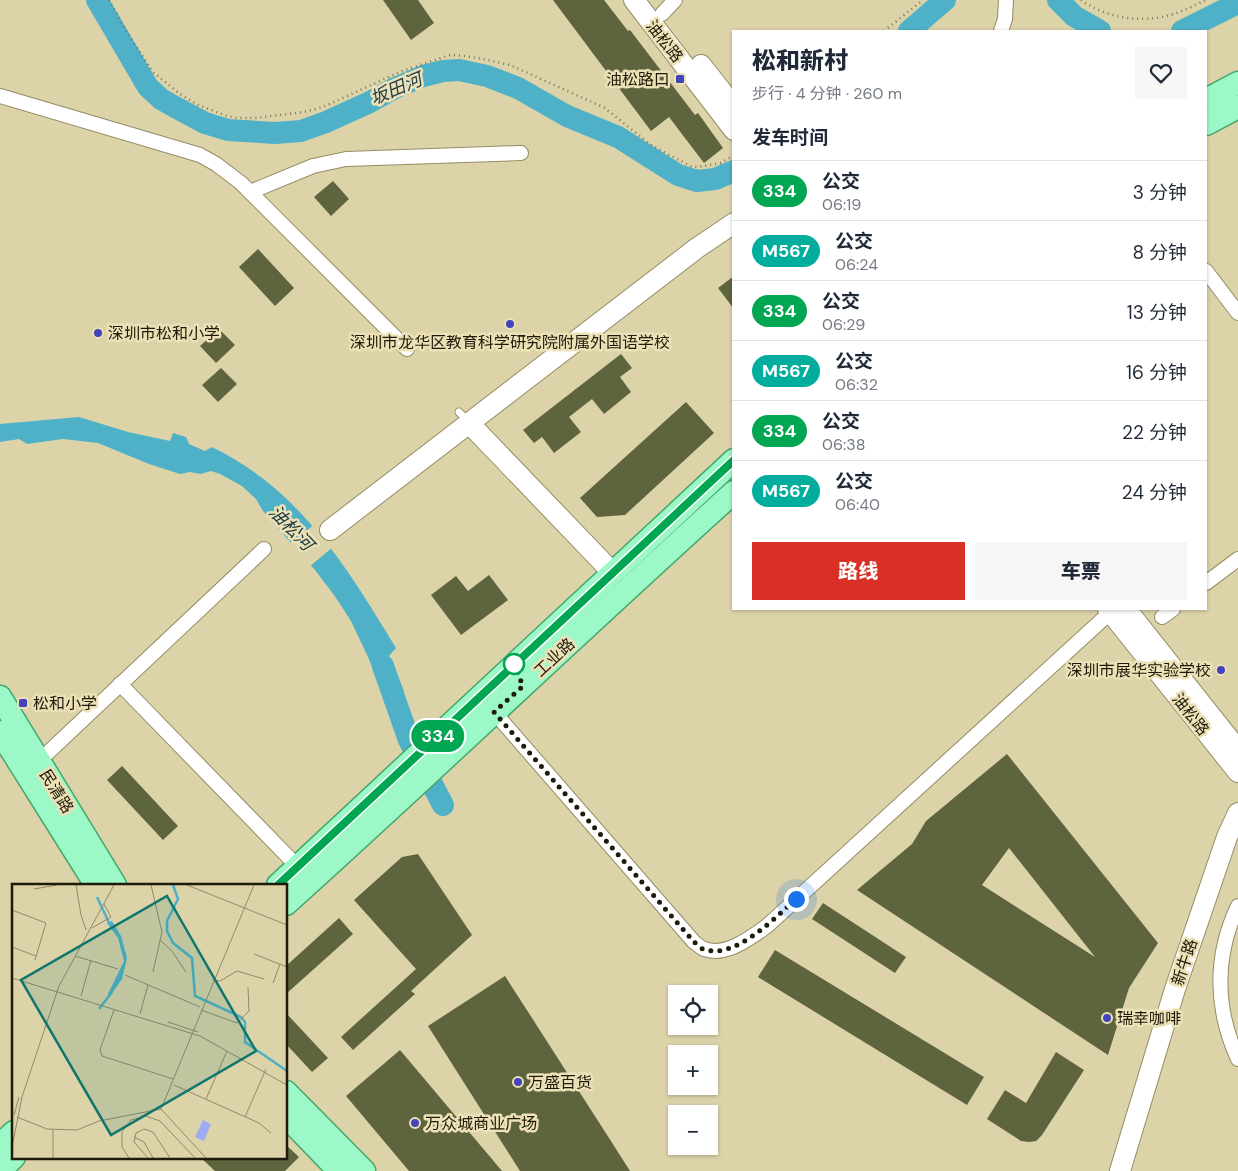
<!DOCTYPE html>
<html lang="zh">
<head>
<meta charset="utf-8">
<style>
	body { margin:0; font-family:"DM Sans","Noto Sans SC",sans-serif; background:#f6f6f7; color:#1f2937; height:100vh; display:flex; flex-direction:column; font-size:19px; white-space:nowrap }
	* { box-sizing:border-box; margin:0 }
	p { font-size:16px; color:#747a83 }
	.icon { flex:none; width:28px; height:28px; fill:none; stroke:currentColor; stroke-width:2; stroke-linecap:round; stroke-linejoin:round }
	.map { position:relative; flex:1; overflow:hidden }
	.drawer { position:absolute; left:732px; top:30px; width:475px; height:580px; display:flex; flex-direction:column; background:#fff; border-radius:0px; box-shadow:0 1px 4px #0004 }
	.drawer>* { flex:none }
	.badge { padding:0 10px; border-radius:16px; font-size:18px; line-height:32px }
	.buttons { position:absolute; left:668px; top:985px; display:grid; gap:10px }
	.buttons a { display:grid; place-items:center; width:50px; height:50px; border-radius:0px; background:#fff; box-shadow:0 1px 4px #0004; font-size:25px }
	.you { position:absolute; width:25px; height:25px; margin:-12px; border:4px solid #fff; border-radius:50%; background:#1a73e8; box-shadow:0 0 0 8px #1a73e833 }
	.map>.badge { position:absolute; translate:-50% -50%; box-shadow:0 0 0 2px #fff }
	h2 { padding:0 20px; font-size:19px; line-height:45px }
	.round { display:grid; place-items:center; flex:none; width:52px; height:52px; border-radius:0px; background:#f6f6f7 }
	.headline { display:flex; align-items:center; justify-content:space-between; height:85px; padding:0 20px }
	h1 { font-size:24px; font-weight:800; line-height:38px }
	.action { display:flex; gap:10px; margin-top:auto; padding:10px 20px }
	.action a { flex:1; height:58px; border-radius:0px; background:#d93025; color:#fff; font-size:20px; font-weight:800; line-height:58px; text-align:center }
	.action a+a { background:#f6f6f7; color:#1f2937 }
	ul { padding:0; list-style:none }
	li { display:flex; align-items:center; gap:15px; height:60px; padding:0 20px; border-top:1px solid #e0e1e3 }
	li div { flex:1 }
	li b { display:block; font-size:19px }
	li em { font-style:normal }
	li .badge { min-width:55px; font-weight:700; text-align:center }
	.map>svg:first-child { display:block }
	.water { fill:#4fb1c8 }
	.pier { fill:#ddd3a9 }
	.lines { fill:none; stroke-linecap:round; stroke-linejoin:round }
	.river { stroke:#4fb1c8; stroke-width:22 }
	.building { fill:#5e643e; fill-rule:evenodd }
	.lane-casing { stroke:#958c64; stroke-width:9 }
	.street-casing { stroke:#958c64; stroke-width:16 }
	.secondary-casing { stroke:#958c64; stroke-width:22 }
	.primary-casing { stroke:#45a76c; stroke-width:25 }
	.path { stroke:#7c7559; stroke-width:2.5; stroke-dasharray:1 4; stroke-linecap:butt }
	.lane { stroke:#fff; stroke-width:7 }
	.street { stroke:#fff; stroke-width:14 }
	.secondary { stroke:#fff; stroke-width:20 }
	.primary { stroke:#9cf8c6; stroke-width:22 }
	.line-casing { stroke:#fff; stroke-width:11 }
	.line { stroke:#00a651; stroke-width:8 }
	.walk { stroke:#1f1b0b; stroke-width:5; stroke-dasharray:0 9 }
	.poi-dot { fill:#4244b9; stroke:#ebe0b6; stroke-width:2 }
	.stop-dot { fill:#fff; stroke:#00a651; stroke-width:2.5 }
	.labels { text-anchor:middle; stroke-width:5; stroke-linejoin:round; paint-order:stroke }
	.street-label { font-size:16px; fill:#1f1b0b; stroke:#ebe0b6 }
	.poi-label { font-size:16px; fill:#1f1b0b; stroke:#ebe0b6; text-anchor:start }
	.water-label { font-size:18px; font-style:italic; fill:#224048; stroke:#ebe0b6 }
	.inset-river { fill:none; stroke:#4fb1c8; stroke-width:2.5 }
	.inset-road { fill:none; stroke:#91896a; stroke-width:1 }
	.view { fill:#0f766e; fill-opacity:0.15; stroke:#0f766e; stroke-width:2.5 }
	.inset-edge { fill:none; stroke:#1f1b0b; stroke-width:2.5 }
</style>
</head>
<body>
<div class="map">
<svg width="1238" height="1171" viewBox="0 0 1238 1171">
	<rect width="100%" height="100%" fill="#ddd3a9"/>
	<path class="water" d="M 79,417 L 128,432 L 170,441 L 173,433 L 186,437 L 189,444 L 205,451 L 212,447 C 300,490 347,567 396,648 L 389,656 L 404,691 L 383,695 L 368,657 L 351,621 L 334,595 L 315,570 L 263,511 L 256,499 L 242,486 L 220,474 L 211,471 L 201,474 L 190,472 L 180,474 L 149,464 L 98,443 L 63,439 L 27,444 L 19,439 L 0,442 L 0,424 Z"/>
	<path class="pier" d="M 315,524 L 333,547 L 309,567 L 289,544 Z"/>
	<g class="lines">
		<g class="river">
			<path d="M 97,0 L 148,87 L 161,99 L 175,107 L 205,123 L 228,130 L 275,133 L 301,131 L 326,122 L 370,102 L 395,88 L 423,76 L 443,71 L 459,70 L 487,76 L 518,88 L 567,116 L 618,137 L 678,175 L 697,181 L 715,179 L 734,171"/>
			<path d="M 1058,0 L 1074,16 L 1100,31"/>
			<path d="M 909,31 L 945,0"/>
			<path d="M 1182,31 L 1238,3"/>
			<path d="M 383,666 L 409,740 L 443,805"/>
		</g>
	</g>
	<g class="building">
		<path d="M 383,0 L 418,0 L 434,23 L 411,40 Z"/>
		<path d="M 553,0 L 604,0 L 628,31 L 630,30 L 695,115 L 698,113 L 723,148 L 704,163 L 669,117 L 651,131 Z"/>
		<path d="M 333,181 L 349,199 L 331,216 L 314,197 Z"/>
		<path d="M 258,249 L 294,288 L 275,306 L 239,267 Z"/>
		<path d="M 734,276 L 734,309 L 718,288 Z"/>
		<path d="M 219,329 L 235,345 L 216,363 L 200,346 Z"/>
		<path d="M 621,354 L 632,368 L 620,377 L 631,392 L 604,414 L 592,399 L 569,417 L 581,432 L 554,453 L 542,437 L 534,443 L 523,430 Z"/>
		<path d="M 221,368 L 237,384 L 218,402 L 202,385 Z"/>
		<path d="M 686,402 L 714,433 L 625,515 L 597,517 L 580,498 Z"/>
		<path d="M 489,575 L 508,600 L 461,635 L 431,595 L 456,576 L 468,591 Z"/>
		<path d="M 1007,754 L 1158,943 L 1129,988 L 1108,1055 L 857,890 L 912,844 L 926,821 ZM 1009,848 L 1095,957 L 982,885 Z"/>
		<path d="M 122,766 L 178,826 L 163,840 L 107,780 Z"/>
		<path d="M 418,854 L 472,935 L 411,991 L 415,994 L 353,1050 L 341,1037 L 416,969 L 354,900 L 402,857 Z"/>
		<path d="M 823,903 L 906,957 L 895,973 L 812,919 Z"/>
		<path d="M 339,918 L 353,934 L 286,994 L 286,966 Z"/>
		<path d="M 775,950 L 984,1077 L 967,1105 L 758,977 Z"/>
		<path d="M 505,976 L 609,1138 L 630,1171 L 520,1171 L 428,1026 Z"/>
		<path d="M 286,1013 L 328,1058 L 312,1072 L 286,1044 Z"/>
		<path d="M 400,1050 L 502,1171 L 409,1171 L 346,1096 Z"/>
		<path d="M 1056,1052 L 1084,1070 L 1042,1135 L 1036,1141 L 1029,1142 L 1021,1141 L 987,1119 L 1005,1090 L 1026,1103 Z"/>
		<path d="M 286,1145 L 299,1157 L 285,1171 L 215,1171 L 200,1157 L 286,1157 Z"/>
	</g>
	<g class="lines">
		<g class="lane-casing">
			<path id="lane" d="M 459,412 L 468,421"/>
		</g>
		<g class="street-casing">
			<g id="street">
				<path d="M 662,14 L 675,0"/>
				<path d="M 1001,31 L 1005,19 L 1006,0"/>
				<path d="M 0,96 L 200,155 L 216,164 L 241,183 L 407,349"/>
				<path d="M 250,192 L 313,166 L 346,159 L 521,153"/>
				<path d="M 1206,271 L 1238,313"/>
				<path d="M 1206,583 L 1238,559"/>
				<path d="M 1162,617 L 1173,609"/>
				<path d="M 120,684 L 298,867"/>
				<path d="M 494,712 L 694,942 C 697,944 701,948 704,949 C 726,957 750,938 767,926 L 1114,609"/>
				<path d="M 39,761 L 264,549"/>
				<path d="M 1238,906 C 1214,956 1215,1009 1238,1059"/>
			</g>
		</g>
		<g class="secondary-casing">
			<g id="secondary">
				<path d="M 634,0 L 734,130"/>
				<path d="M 701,65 L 734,107"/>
				<path d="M 469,423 L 612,572"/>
				<path d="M 330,530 L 697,248 L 734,223"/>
				<path d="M 1108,609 L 1238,772"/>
				<path d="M 1126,609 L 1238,750"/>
				<path d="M 1120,1171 L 1175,989 L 1227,837 L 1238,813"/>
			</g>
		</g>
		<g class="primary-casing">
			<g id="primary">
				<path d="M 1206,100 L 1238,83"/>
				<path d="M 1206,124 L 1238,107"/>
				<path d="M 0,697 L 115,885"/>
				<path d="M 0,732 L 96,885"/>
				<path d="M 278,885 L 734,460"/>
				<path d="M 286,904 C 437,768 583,628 734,492"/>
				<path d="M 286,1092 L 364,1171"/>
				<path d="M 286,1116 L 339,1171"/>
				<path d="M 0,1145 L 14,1132"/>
				<path d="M 0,1171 L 14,1157"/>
			</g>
		</g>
		<g class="path">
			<path d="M 109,0 L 129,36 L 153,72 L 180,94 L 198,105 L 227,116 L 237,118 L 255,118 L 304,112 L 323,107 L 402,71 L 450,55 L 465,56 L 483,59 L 510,65 L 605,108 L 651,145 L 690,166 L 698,167 L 721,163 L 734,155"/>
			<path d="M 1081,0 C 1104,17 1139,23 1166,16 C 1180,13 1193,6 1206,0"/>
			<path d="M 884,31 L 923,0"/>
		</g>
		<use href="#lane" class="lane"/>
		<use href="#street" class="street"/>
		<use href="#secondary" class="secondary"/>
		<use href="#primary" class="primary"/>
	</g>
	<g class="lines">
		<g class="line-casing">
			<path id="line" d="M 278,885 L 734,460"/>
		</g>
		<use href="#line" class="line"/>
		<path class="walk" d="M 514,664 L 523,686 L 494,712 L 694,942 C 697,944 700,948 703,949 C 734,961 776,917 796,899"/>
	</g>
	<g class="poi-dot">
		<rect x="675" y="74" width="10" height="10" rx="2.5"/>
		<circle cx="510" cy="324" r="5"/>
		<circle cx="98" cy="333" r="5"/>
		<circle cx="1221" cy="670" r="5"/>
		<rect x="18" y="698" width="10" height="10" rx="2.5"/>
		<circle cx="1107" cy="1018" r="5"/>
		<circle cx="518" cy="1082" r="5"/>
		<circle cx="415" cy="1123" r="5"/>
	</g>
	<circle class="stop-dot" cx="514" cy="664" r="10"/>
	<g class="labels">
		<g class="street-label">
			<text transform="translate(665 41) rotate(52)" y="6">油松路</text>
			<text transform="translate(554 657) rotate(-43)" y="6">工业路</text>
			<text transform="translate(1191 714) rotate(52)" y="6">油松路</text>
			<text transform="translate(57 791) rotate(58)" y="6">民清路</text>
			<text transform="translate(1184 962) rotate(-72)" y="6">新牛路</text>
		</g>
		<g class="poi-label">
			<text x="670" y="85" text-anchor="end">油松路口</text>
			<text x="108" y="339">深圳市松和小学</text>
			<text x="510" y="348" text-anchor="middle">深圳市龙华区教育科学研究院附属外国语学校</text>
			<text x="1211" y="676" text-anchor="end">深圳市展华实验学校</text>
			<text x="33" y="709">松和小学</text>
			<text x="1117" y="1024">瑞幸咖啡</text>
			<text x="528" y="1088">万盛百货</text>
			<text x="425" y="1129">万众城商业广场</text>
		</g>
		<g class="water-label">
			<text transform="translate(396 89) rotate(-23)" y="6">坂田河</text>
			<text transform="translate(291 528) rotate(46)" y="6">油松河</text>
		</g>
	</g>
	<g transform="translate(12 884)">
		<rect width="275" height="275" fill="#ddd3a9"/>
		<path d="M 191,236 L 199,240 L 192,257 L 183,253 Z" fill="#9facf5"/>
		<path d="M 100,37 L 109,52 L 115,74 L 110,95 L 98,112 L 96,110 L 112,77 L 106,54 L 95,39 Z" fill="#4fb1c8"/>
		<path class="inset-river" d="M 161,1 L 166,15 L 155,37 L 155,47 L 161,59 L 180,74 L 183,112 L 229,133 L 233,138 L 233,158 L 275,187M 85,13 L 98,41M 87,125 L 100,108"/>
		<path class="inset-road" d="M 64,1 L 69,31M 139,1 L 150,48 L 141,88M 175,1 L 275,41M 22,5 L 45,1M 0,26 L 34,39 L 23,76M 69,31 L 74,46M 80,44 L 99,33 L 92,20M 149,57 L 160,67 L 174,88M 0,63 L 24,72M 242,70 L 275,83M 63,72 L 106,85M 113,91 L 188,123M 0,94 L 188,152 L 275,201M 201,96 L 208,97 L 225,87 L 252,95M 261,99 L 268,80M 69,112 L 79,76M 102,126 L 88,166 L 90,172 L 161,195M 189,126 L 225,139 L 237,127 L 236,103M 128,130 L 136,101M 156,138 L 186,148M 162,201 L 247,239 L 259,249M 194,215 L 215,167M 149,225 L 194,274M 2,231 L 7,213M 5,233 L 35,245 L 65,246 L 87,237 L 149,225 L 242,1M 233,233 L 254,185M 41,246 L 41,274M 122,253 L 132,258 L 141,274M 0,263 L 10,213 L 47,102 L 102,1M 117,274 L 110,263 L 110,248 L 119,236 L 134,232 L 148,237 L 183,274M 136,274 L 122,258 L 124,249 L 132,245 L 141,248 L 158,274"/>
		<path class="view" d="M 155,12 L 244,167 L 99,251 L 9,96 Z"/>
		<rect width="275" height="275" class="inset-edge"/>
	</g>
</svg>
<div class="buttons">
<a><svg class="icon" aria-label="locate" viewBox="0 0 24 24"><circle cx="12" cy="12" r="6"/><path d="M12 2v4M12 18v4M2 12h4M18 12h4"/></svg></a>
<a>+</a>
<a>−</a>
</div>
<div class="you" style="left:796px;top:899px"></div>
<b class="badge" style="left:438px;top:736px;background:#00a651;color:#fff">334</b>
<section class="drawer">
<div class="headline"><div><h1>松和新村</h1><p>步行 · 4 分钟 · 260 m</p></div><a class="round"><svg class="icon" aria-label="heart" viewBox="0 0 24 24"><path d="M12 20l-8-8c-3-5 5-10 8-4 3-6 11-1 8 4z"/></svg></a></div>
<h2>发车时间</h2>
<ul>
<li><span class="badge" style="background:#00a651;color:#fff">334</span><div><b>公交</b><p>06:19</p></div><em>3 分钟</em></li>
<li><span class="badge" style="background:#01ad9c;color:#fff">M567</span><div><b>公交</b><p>06:24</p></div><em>8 分钟</em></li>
<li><span class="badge" style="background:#00a651;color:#fff">334</span><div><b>公交</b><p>06:29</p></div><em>13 分钟</em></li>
<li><span class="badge" style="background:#01ad9c;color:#fff">M567</span><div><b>公交</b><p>06:32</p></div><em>16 分钟</em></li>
<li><span class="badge" style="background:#00a651;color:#fff">334</span><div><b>公交</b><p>06:38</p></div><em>22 分钟</em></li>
<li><span class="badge" style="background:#01ad9c;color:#fff">M567</span><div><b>公交</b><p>06:40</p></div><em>24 分钟</em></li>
</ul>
<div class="action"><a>路线</a><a>车票</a></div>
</section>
</div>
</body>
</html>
